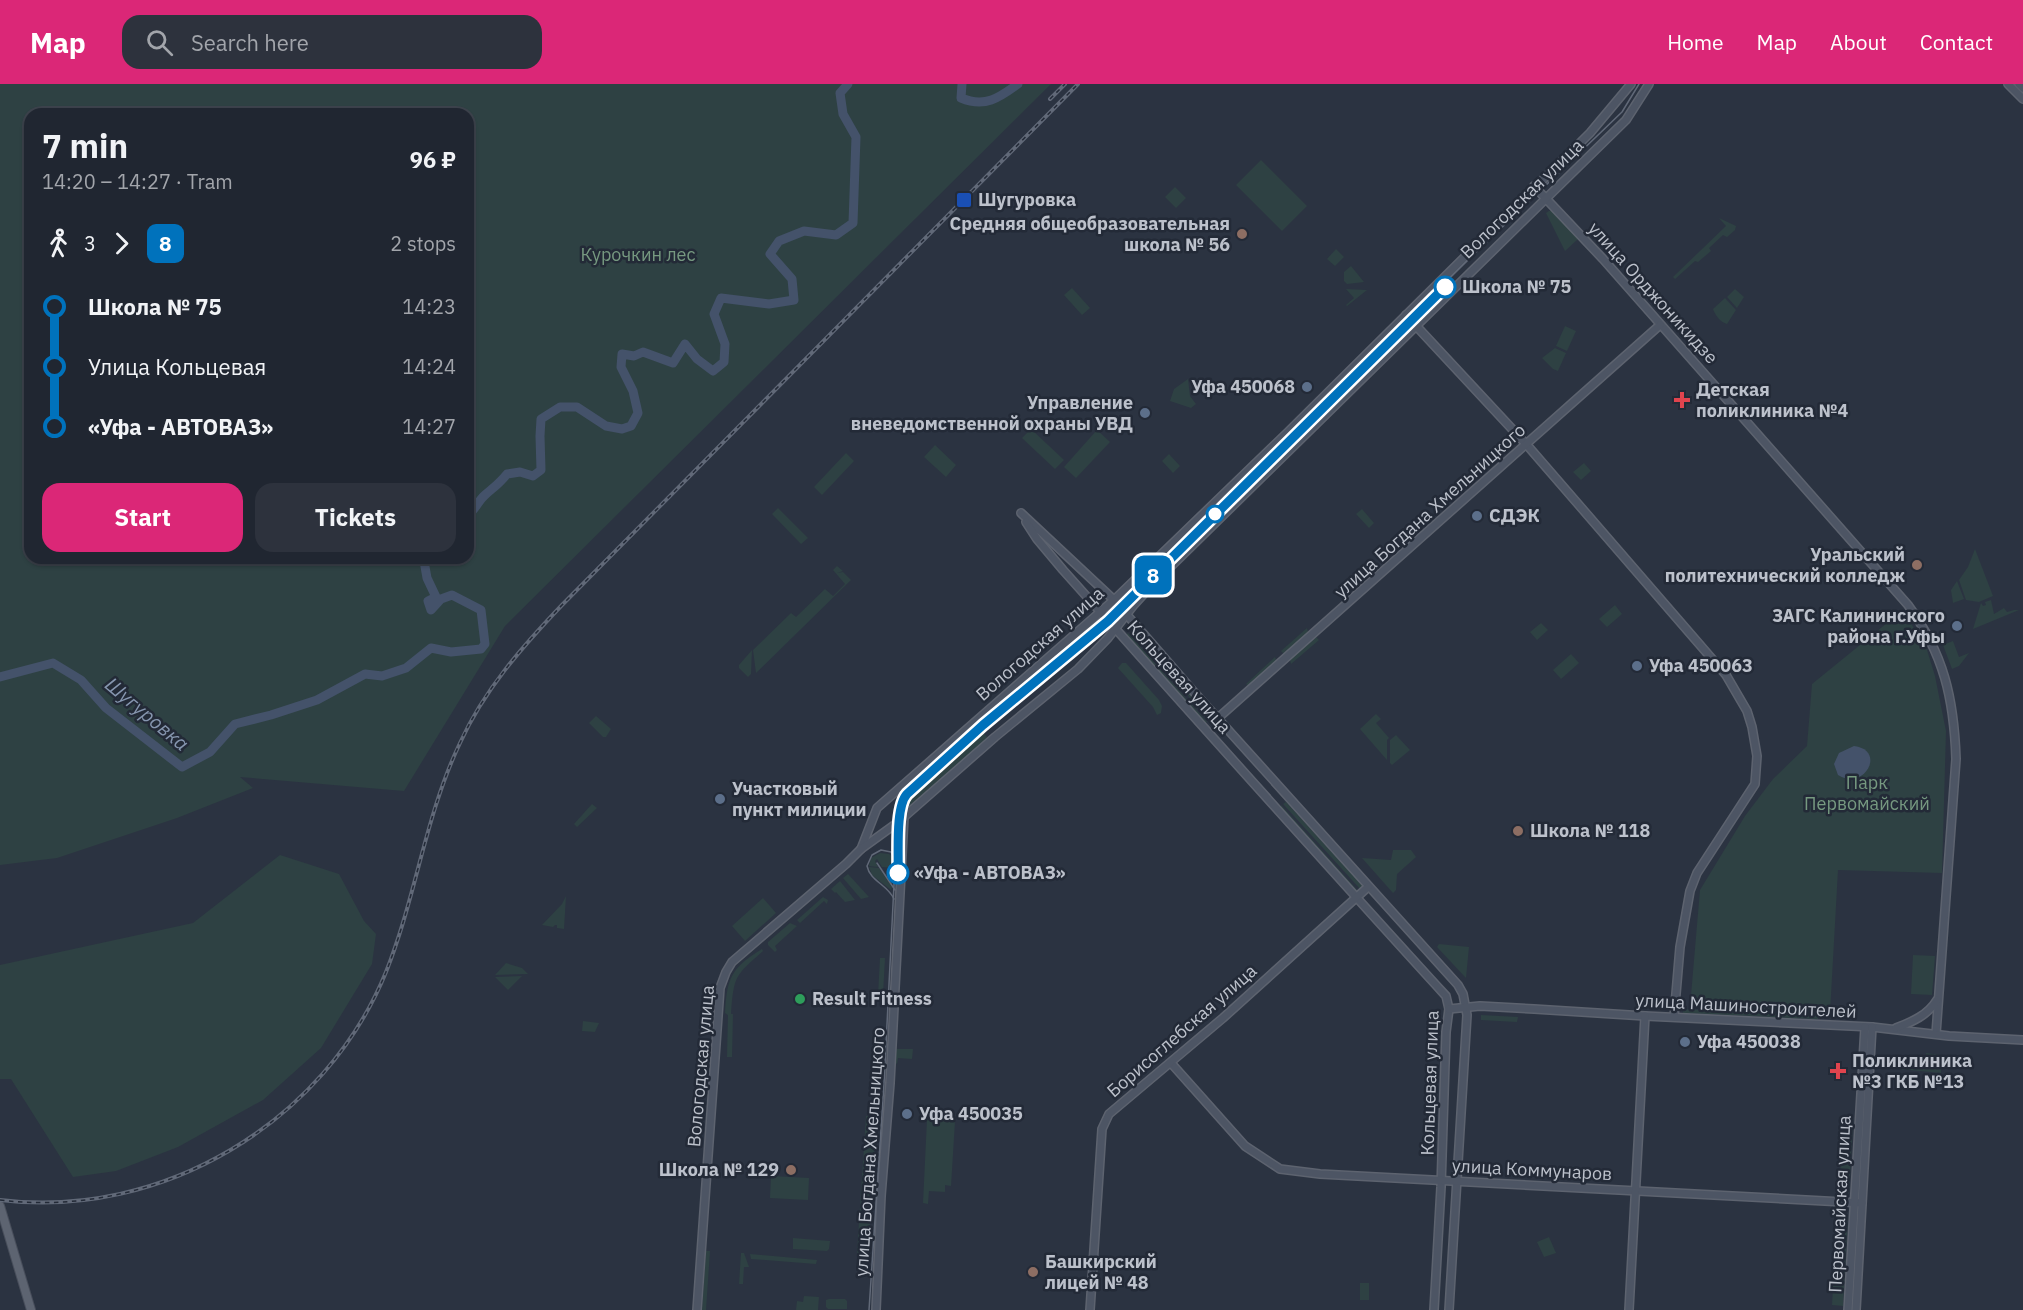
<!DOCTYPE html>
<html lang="en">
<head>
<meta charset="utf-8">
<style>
	body { margin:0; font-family:"IBM Plex Sans",sans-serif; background:#2d323d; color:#f1f3f6; height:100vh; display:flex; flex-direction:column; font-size:22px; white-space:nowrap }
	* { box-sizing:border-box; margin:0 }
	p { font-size:20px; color:#a2a5ab }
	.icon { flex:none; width:33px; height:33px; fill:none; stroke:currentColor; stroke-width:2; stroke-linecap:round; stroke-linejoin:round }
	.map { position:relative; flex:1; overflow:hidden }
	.side { position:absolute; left:24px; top:24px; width:450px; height:456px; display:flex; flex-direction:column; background:#202631; border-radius:18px; box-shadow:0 2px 4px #0004,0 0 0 2px #3d434d }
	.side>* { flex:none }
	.badge { padding:0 12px; border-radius:9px; font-size:21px; line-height:39px }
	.map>.badge { position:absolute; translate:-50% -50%; box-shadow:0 0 0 3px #fff }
	.legs { display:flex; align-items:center; gap:9px; height:66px; padding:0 18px; font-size:20px }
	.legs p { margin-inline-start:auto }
	.summary { display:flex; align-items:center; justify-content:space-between; height:102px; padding:0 18px }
	h1 { font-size:33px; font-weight:700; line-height:45px }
	.action { display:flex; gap:12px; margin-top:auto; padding:12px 18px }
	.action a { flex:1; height:69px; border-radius:18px; background:#db2777; color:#fff; font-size:24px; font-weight:700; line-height:69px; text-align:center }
	.action a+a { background:#2d323d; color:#f1f3f6 }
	ul { padding:0 18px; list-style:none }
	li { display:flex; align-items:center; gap:21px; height:60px; font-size:22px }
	li i { display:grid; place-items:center; width:9px; height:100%; margin:0 8px; background:currentColor }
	li i::after { content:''; width:15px; height:15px; margin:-8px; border:4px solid; border-radius:50%; background:#202631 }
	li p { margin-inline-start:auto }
	li:first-child i { background:linear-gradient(#0000 50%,currentColor 0) }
	li:last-child i { background:linear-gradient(currentColor 50%,#0000 0) }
	header { display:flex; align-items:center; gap:36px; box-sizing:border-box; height:84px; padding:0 30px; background:#db2777; color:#fff }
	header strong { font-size:28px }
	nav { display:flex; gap:33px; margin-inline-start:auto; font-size:21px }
	.search { width:420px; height:54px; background:#2d323d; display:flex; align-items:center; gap:15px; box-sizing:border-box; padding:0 21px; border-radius:18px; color:#a2a5ab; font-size:22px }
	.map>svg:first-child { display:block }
	.green { fill:#2e4143; fill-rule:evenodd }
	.water { fill:#44526a }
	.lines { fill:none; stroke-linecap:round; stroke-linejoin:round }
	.river { stroke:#44526a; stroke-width:9 }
	.secondary-casing { stroke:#5d636f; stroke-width:10 }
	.primary-casing { stroke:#484e5b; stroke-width:10 }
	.secondary { stroke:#4d5564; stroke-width:7 }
	.primary { stroke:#5d6471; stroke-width:8 }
	.tram { stroke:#616978; stroke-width:1.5 }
	.rail-casing { stroke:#616978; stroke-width:4 }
	.rail { stroke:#232a37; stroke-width:1.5; stroke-dasharray:4.5; stroke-linecap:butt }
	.line-1-casing { stroke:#fff; stroke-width:14 }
	.line-1 { stroke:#0072bc; stroke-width:9 }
	.transit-dot { fill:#1a4fb4; stroke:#232a37; stroke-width:2 }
	.education-dot { fill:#8d6e63; stroke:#232a37; stroke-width:2 }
	.stop-1-dot { fill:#fff; stroke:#0072bc; stroke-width:3 }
	.service-dot { fill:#5c6f8a; stroke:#232a37; stroke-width:2 }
	.health-dot { fill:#e0444e; stroke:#232a37; stroke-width:2 }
	.leisure-dot { fill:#2e9e5b; stroke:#232a37; stroke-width:2 }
	.labels { text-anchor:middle; stroke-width:5; stroke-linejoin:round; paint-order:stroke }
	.street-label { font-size:18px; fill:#bcc1cb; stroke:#232a37 }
	.poi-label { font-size:18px; font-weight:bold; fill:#bcc1cb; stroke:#232a37; text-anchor:start }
	.park-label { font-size:18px; fill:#769980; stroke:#232a37 }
	.stop-label { font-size:18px; font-weight:bold; fill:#bcc1cb; stroke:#232a37; text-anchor:start }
	.water-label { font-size:20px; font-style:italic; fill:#8696af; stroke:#232a37 }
</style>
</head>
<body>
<header>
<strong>Map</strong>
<div class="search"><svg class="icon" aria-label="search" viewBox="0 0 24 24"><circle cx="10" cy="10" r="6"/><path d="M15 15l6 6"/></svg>Search here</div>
<nav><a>Home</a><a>Map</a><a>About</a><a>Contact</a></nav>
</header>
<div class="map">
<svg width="2023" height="1226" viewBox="0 0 2023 1226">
	<rect width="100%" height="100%" fill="#2b3341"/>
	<g class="green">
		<path d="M 0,0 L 1051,0 L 505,542 L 404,707 L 240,693 L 253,704 L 177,734 L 57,774 L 0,781 ZM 30,30 L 468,30 L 468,474 L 30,474 Z"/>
		<path d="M 1261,76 L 1307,122 L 1282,147 L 1236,101 Z"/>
		<path d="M 1175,103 L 1186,114 L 1176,124 L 1165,113 Z"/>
		<path d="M 1549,127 L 1553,127 L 1578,155 L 1565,167 L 1546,129 Z"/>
		<path d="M 1719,134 L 1736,142 L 1735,146 L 1727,153 L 1723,151 L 1709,164 L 1711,167 L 1698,178 L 1695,177 L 1675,195 L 1673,193 L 1726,142 Z"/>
		<path d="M 1336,165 L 1344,173 L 1335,182 L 1327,175 Z"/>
		<path d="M 1351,182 L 1364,198 L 1347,200 L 1344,197 L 1344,188 Z"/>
		<path d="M 1072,204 L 1090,224 L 1082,231 L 1064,211 Z"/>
		<path d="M 1346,205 L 1367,206 L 1347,222 L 1346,221 L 1354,214 Z"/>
		<path d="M 1735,205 L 1744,213 L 1737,224 L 1727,213 Z"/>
		<path d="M 1725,214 L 1736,226 L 1727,240 C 1720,238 1715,231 1713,225 Z"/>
		<path d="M 1565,242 L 1576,247 L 1567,267 L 1556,262 Z"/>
		<path d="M 1555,264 L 1566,269 L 1558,287 L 1553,285 L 1542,274 Z"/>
		<path d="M 1188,295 L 1190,312 L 1196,320 L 1191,324 L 1170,317 L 1174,305 Z"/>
		<path d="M 1031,345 L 1064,376 L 1055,385 L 1022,354 Z"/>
		<path d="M 1097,346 L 1110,358 L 1076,394 L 1064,383 Z"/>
		<path d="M 935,361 L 956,381 L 946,393 L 924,373 Z"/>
		<path d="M 846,369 L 854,377 L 822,411 L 814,403 Z"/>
		<path d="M 1169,370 L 1180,382 L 1173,389 L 1162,377 Z"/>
		<path d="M 1584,379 L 1591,387 L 1581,396 L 1573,388 Z"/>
		<path d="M 778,424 L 808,454 L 801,460 L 772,430 Z"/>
		<path d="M 1362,425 L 1374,439 L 1369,444 L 1356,430 Z"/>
		<path d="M 1975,465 L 1993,512 L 1979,518 L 1966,516 L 1959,496 L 1968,483 Z"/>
		<path d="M 837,482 L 843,487 L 837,489 L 843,488 L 851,496 L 756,589 L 753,566 L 791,529 L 796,533 L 825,505 L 833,512 L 845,500 L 833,486 Z"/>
		<path d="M 1957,497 L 1964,515 L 1953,519 L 1951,506 Z"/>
		<path d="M 1991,516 L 1994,530 L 2004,524 L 2007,528 L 2014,526 L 2019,526 L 1973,545 L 1981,519 L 1983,522 L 1986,521 L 1985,518 Z"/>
		<path d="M 1615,521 L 1622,530 L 1607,543 L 1599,535 Z"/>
		<path d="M 1903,526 L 1927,566 L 1935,592 L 1946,647 L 1942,789 L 1838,786 L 1830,929 L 1690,923 L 1700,806 L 1745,732 L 1773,695 L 1807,662 L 1812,600 Z"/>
		<path d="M 1541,539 L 1548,546 L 1537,556 L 1530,548 Z"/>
		<path d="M 1132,544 L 1212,633 L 1209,635 L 1130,547 Z"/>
		<path d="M 1307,544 L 1308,548 L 1284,570 L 1281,567 Z"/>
		<path d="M 1128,549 L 1207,638 L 1204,640 L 1125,552 Z"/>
		<path d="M 1316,553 L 1319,556 L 1291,580 L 1290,576 Z"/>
		<path d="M 1953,557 L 1959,573 L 1969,569 L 1959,582 L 1952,585 L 1943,561 Z"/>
		<path d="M 752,566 L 751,590 L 748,593 L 739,584 L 739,581 Z"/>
		<path d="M 1571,570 L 1579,579 L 1561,595 L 1553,586 Z"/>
		<path d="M 1275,573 L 1277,578 L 1249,602 L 1246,600 Z"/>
		<path d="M 1122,579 L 1126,579 L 1159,616 L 1162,622 L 1161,629 L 1157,631 L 1153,623 L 1118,584 Z"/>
		<path d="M 1376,630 L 1381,635 L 1376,639 L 1389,654 L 1387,656 L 1387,676 L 1360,645 Z"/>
		<path d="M 596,632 L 611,645 L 606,653 L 603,653 L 589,639 Z"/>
		<path d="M 982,647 L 987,653 L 986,655 L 908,723 L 904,718 L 906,715 L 980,648 Z"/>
		<path d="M 1396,651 L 1410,666 L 1392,681 L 1390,679 L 1390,656 Z"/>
		<path d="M 1286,718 L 1362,801 L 1361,806 L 1283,720 Z"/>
		<path d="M 592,720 L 597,724 L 577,743 L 574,740 Z"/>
		<path d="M 1281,721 L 1359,808 L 1357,809 L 1281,726 Z"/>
		<path d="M 1393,766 L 1411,766 L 1416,773 L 1397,790 L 1396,806 L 1393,809 L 1362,774 L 1391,776 Z"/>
		<path d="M 880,769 L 889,770 L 894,774 L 894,784 L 882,783 L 877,775 L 875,777 L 878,783 L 869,782 L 871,774 Z"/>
		<path d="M 280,771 L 339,790 L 364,837 L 376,850 L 372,880 L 321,964 L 263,1016 L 178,1063 L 116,1087 L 73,1093 L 11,995 L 0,995 L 0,881 L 193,839 Z"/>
		<path d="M 869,783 L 879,784 L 892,803 L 891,806 L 872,791 Z"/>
		<path d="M 848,790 L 869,813 L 861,815 L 843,794 Z"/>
		<path d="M 840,797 L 855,816 L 845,818 L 836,808 L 835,809 L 831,805 Z"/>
		<path d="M 566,812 L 564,845 L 557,844 L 557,841 L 555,841 L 553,843 L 542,841 L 562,820 Z"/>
		<path d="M 823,813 L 828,816 L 827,820 L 824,817 L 800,839 L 797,836 Z"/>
		<path d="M 763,814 L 776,829 L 745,857 L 732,842 Z"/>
		<path d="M 790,839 L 797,842 L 775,862 L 777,866 L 775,868 L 768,861 L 768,858 Z"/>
		<path d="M 1439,860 L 1469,863 L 1466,894 L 1437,863 Z"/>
		<path d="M 762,865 L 763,867 C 735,892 734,891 731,930 L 733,930 L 732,973 L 727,973 L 728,931 L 725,929 C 727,894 731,884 762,865 Z"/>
		<path d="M 1913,871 L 1935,872 L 1932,911 L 1911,910 Z"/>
		<path d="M 880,874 L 885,874 L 883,911 L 878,911 Z"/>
		<path d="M 506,879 L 522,884 L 528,890 L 495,891 Z"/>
		<path d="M 522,892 L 508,906 L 495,893 Z"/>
		<path d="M 1683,925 L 1818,932 L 1818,935 L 1683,929 Z"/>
		<path d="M 1481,931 L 1518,933 L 1517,938 L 1481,936 Z"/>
		<path d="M 583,937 L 599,939 L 595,948 L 582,947 Z"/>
		<path d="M 895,965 L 913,965 L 912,975 L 898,974 L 897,980 L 893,977 Z"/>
		<path d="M 1926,969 L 1941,971 L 1941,989 L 1888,984 L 1892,980 L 1923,982 Z"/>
		<path d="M 923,1026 L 949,1028 L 948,1037 L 955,1037 L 951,1102 L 945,1101 L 945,1108 L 929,1107 L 928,1120 L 923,1119 L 927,1035 L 922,1034 Z"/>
		<path d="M 866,1032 L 877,1032 L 868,1170 L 857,1169 Z"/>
		<path d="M 1844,1033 L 1851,1034 L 1853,1036 L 1849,1109 L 1839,1108 Z"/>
		<path d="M 771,1092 L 809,1094 L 808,1116 L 770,1114 Z"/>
		<path d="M 1837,1130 L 1848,1131 L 1843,1222 L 1832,1221 Z"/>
		<path d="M 1549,1153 L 1556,1169 L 1544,1173 L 1537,1158 Z"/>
		<path d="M 793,1154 L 830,1157 L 829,1165 L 827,1167 L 793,1165 Z"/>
		<path d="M 706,1167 L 710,1167 L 706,1226 L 702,1226 Z"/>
		<path d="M 741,1169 L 744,1169 L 749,1183 L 744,1183 L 743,1200 L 739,1200 Z"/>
		<path d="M 750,1170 L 817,1176 L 816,1180 L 751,1175 Z"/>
		<rect x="1360" y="1199" width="9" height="17"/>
		<path d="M 804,1212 L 819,1213 L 818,1226 L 796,1226 L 797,1217 L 803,1218 Z"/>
		<path d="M 829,1215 L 845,1215 L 847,1217 L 847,1225 L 828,1225 L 826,1223 L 826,1216 Z"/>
	</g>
	<path class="water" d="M 1854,662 C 1887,666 1864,708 1838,691 L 1834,680 L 1839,669 Z"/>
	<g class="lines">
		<g class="river">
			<path d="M 962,0 L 961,14 C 985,24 999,14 1018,0"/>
			<path d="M 468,431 C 476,425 478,417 485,411 C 494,403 499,400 507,390 L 520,388 L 533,392 L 541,386 L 540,352 L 541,335 L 560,323 L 577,323 L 606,342 L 622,345 L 631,342 L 638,329 L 633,307 L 621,283 L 622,270 L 634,272 L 643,268 L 673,279 L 685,260 L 697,275 L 713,287 L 724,278 L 725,260 L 714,230 L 721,214 L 769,220 L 794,216 L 792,195 L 770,170 L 779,157 L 804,147 L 836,151 L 853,139 L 856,53 L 843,30 L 840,9 L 848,0"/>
			<path d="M 0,593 L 53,579 L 81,596 L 106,624 L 182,683 L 210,668 L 235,640 L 271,631 L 317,616 L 365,590 L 382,592 L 406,584 L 431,564 L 451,568 L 481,565 L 485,560 L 481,526 L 452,511 L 441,515 L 431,526 L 428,517 L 436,513 L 427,494 L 424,477 L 427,474"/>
		</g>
		<g class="secondary-casing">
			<g id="secondary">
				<path d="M 2008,0 L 2023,15"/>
				<path d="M 2019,0 L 2023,4"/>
				<path d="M 1534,102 L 1603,175 L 1908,521 C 1944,570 1954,615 1956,675 L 1936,950"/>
				<path d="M 1406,231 L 1527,361 L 1726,591 L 1747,627 L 1752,643 L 1757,672 L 1755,700 L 1697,789 L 1690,807 L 1680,863 L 1674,933"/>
				<path d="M 1021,429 L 1114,516 L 1193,607 L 1458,901 L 1463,910 L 1467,931 L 1449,1226"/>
				<path d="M 1026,438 L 1037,455 L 1063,486 C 1190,628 1317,771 1446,912 L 1449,925 L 1446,948 L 1441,1103 L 1434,1226"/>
				<path d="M 1218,634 L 1660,241"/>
				<path d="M 861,765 L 877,724 L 1114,516 L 1287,349 L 1590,49 L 1631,0"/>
				<path d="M 1449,925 L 1480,922 L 1534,925 L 1645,932 L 1872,943 L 1949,952 L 2023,956"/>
				<path d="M 1896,944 C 1912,938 1928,931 1937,916"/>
				<path d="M 1171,979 L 1245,1062 L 1280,1085 L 1320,1090 L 1862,1119"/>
				<path d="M 697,1226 L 720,904 L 726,888 L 732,878 L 846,780 L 861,765 L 897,739 L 995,653 L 1078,585 L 1108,554 L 1133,522 L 1152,501 L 1626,36 L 1649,0"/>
				<path d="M 876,1226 L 881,1112 L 890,999 L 904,733"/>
				<path d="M 1090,1226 L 1102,1045 L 1109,1030 L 1223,934 L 1368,803"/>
				<path d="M 1629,1226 L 1645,932"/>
				<path d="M 1848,1226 L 1865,943"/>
				<path d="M 1856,1226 L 1872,943"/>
			</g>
		</g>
		<g class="primary-casing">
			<path id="primary" d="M 0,1122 L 31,1226"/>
		</g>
		<use href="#secondary" class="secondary"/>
		<use href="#primary" class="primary"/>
		<g class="tram">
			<path d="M 877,779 L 895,806"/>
			<path d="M 894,815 C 888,801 870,797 867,782 L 872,771 L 881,766 L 891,768 L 896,778"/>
			<path d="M 869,1226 L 884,1000 L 898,721 L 902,710 L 996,626 L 1105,534 L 1470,174 L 1622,28 L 1639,0"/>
		</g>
		<g class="rail-casing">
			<g id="rail">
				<path d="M 1050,15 L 1065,0"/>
				<path d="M 0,1116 C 162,1136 325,1038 386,888 C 416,813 425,732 460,659 C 484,606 522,563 562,521 L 1078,0"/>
			</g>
		</g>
		<use href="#rail" class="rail"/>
	</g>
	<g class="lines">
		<g class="line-1-casing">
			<path id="line-1" d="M 898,789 C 899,771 895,723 907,710 L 983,641 L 1108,537 L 1445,203"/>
		</g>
		<use href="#line-1" class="line-1"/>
	</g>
	<rect class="transit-dot" x="956" y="108" width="16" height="16" rx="3"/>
	<g class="education-dot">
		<circle cx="1242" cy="150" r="6"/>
		<circle cx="1917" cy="481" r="6"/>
		<circle cx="1518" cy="747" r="6"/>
		<circle cx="791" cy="1086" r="6"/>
		<circle cx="1033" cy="1188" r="6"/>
	</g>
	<g class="stop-1-dot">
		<circle cx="1445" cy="203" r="10"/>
		<circle cx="1215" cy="430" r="8"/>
		<circle cx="898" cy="789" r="10"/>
	</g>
	<g class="service-dot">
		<circle cx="1307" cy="303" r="6"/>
		<circle cx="1145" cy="329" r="6"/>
		<circle cx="1477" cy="432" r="6"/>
		<circle cx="1957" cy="542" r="6"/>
		<circle cx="1637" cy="582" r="6"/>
		<circle cx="720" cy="715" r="6"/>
		<circle cx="1685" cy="958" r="6"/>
		<circle cx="907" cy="1030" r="6"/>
	</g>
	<g class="health-dot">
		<path d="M1679 307h6v6h6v6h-6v6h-6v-6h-6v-6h6z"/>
		<path d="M1835 978h6v6h6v6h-6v6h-6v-6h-6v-6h6z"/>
	</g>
	<circle class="leisure-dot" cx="800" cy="915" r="6"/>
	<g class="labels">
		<g class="street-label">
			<text transform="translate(1522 115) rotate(-44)" y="6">Вологодская улица</text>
			<text transform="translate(1653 209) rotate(48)" y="6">улица Орджоникидзе</text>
			<text transform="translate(1430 427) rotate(-42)" y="6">улица Богдана Хмельницкого</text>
			<text transform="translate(1040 560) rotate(-41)" y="6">Вологодская улица</text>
			<text transform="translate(1179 593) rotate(48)" y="6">Кольцевая улица</text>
			<text transform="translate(1746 922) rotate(3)" y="6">улица Машиностроителей</text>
			<text transform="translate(1182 947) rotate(-41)" y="6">Борисоглебская улица</text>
			<text transform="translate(701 982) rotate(-85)" y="6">Вологодская улица</text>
			<text transform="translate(1430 999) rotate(-88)" y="6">Кольцевая улица</text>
			<text transform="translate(870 1068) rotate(-86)" y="6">улица Богдана Хмельницкого</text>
			<text transform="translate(1532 1086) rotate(3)" y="6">улица Коммунаров</text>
			<text transform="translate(1840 1120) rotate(-87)" y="6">Первомайская улица</text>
		</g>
		<g class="poi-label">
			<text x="978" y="122">Шугуровка</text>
			<text x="1230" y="146" text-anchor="end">Средняя общеобразовательная<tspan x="1230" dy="21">школа № 56</tspan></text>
			<text x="1295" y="309" text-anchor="end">Уфа 450068</text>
			<text x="1696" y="312">Детская<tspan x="1696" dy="21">поликлиника №4</tspan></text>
			<text x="1133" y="325" text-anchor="end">Управление<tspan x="1133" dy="21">вневедомственной охраны УВД</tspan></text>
			<text x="1489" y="438">СДЭК</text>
			<text x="1905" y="477" text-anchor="end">Уральский<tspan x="1905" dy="21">политехнический колледж</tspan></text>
			<text x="1945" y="538" text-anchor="end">ЗАГС Калининского<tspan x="1945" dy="21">района г.Уфы</tspan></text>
			<text x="1649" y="588">Уфа 450063</text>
			<text x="732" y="711">Участковый<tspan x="732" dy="21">пункт милиции</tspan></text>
			<text x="1530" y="753">Школа № 118</text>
			<text x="812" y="921">Result Fitness</text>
			<text x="1697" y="964">Уфа 450038</text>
			<text x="1852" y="983">Поликлиника<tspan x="1852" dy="21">№3 ГКБ №13</tspan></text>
			<text x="919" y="1036">Уфа 450035</text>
			<text x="779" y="1092" text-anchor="end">Школа № 129</text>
			<text x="1045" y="1184">Башкирский<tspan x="1045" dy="21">лицей № 48</tspan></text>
		</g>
		<g class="park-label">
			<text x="638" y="177">Курочкин лес</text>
			<text x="1867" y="705">Парк<tspan x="1867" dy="21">Первомайский</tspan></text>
		</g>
		<g class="stop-label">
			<text x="1462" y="209">Школа № 75</text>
			<text x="914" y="795">«Уфа - АВТОВАЗ»</text>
		</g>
		<g class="water-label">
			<text transform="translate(147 630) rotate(40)" y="7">Шугуровка</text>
		</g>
	</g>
</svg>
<b class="badge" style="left:1153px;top:491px;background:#0072bc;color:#fff">8</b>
<section class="side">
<div class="summary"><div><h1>7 min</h1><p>14:20 – 14:27 · Tram</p></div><b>96 ₽</b></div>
<div class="legs"><svg class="icon" aria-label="walk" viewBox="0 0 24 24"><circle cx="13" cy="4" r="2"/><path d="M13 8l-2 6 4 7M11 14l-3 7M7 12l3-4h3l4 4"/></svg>3<svg class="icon" aria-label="forward" viewBox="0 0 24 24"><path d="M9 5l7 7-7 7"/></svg><b class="badge" style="background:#0072bc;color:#fff">8</b><p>2 stops</p></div>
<ul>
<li><i style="color:#0072bc"></i><b>Школа № 75</b><p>14:23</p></li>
<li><i style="color:#0072bc"></i><span>Улица Кольцевая</span><p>14:24</p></li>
<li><i style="color:#0072bc"></i><b>«Уфа - АВТОВАЗ»</b><p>14:27</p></li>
</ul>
<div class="action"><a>Start</a><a>Tickets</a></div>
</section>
</div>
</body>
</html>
